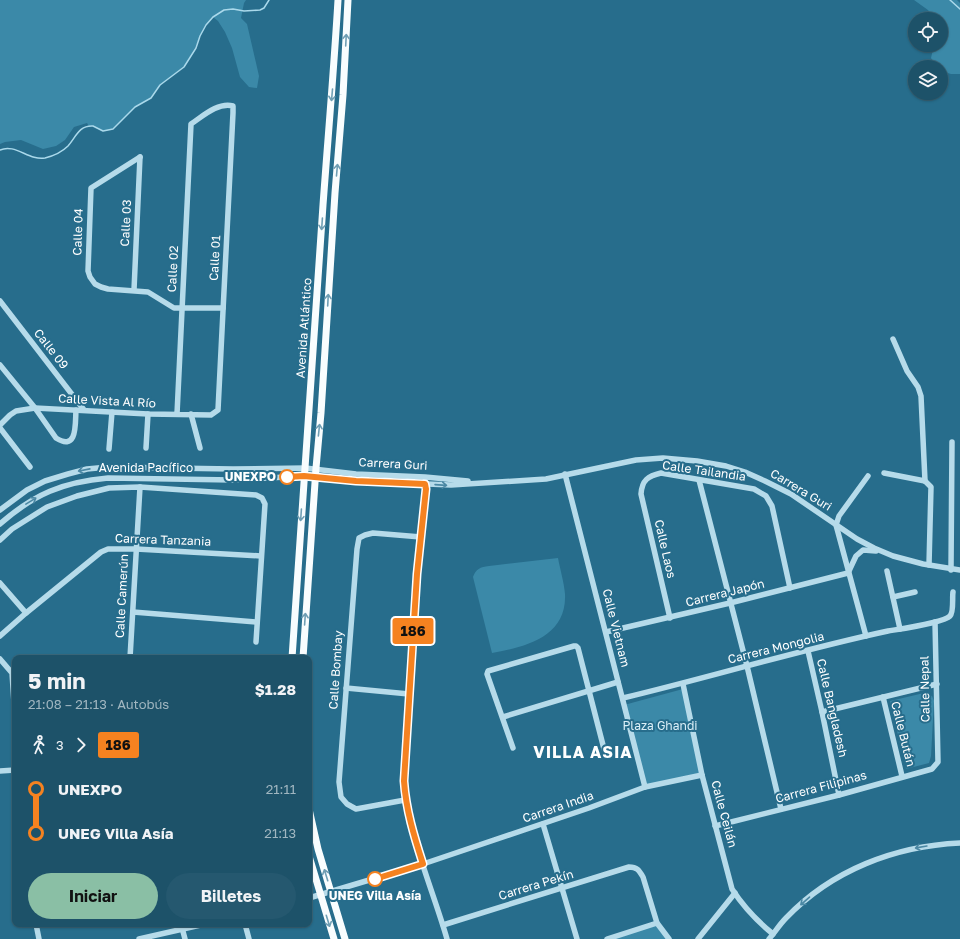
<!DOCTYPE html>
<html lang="es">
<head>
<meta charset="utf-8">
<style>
	body { margin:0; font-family:"Golos Text",sans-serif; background:#25586f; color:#f1f3f6; height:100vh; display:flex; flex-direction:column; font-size:15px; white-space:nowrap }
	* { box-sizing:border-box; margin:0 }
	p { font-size:13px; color:#a0b6c0 }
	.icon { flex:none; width:22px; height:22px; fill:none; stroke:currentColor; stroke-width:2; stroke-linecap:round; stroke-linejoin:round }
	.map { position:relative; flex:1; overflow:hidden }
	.sheet { position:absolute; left:12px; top:655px; width:300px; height:272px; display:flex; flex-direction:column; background:#1d5269; border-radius:8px; box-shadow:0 1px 3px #0004,0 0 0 1px #3b697d }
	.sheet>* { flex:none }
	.badge { padding:0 8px; border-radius:3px; font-size:14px; line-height:26px }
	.buttons { position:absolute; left:908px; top:12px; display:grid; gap:8px }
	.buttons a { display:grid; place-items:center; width:40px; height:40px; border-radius:50%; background:#1d5269; box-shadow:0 1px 3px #0004,0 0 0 1px #3b697d; font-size:20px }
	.map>.badge { position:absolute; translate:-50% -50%; box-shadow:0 0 0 2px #fff }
	.legs { display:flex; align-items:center; gap:6px; height:44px; padding:0 16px; font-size:13px }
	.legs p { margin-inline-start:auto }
	.headline { display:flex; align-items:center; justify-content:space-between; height:68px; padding:0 16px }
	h1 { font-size:22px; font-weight:700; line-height:30px }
	.action { display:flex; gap:8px; margin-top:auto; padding:8px 16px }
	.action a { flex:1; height:46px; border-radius:24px; background:#8abfa5; color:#111; font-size:16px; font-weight:700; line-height:46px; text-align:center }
	.action a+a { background:#25586f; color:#f1f3f6 }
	ul { padding:0 16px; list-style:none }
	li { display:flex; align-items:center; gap:14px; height:44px; font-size:15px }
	li i { display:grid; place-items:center; width:6px; height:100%; margin:0 5px; background:currentColor }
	li i::after { content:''; width:10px; height:10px; margin:-5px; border:3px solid; border-radius:50%; background:#1d5269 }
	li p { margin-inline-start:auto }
	li:first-child i { background:linear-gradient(#0000 50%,currentColor 0) }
	li:last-child i { background:linear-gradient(currentColor 50%,#0000 0) }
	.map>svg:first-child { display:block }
	.green { fill:#3b89a8 }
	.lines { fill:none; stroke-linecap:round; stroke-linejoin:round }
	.stream { stroke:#aad9eb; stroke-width:1.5 }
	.minor { stroke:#b6dbea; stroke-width:5.5 }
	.major { stroke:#f9fdfe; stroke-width:7 }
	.oneway { stroke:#709fb4 }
	.oneway2 { stroke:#4b88a4 }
	.line-1-casing { stroke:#fff; stroke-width:9 }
	.line-1 { stroke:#f58220; stroke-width:6 }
	.stop-1-dot { fill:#fff; stroke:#f58220; stroke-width:2 }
	.labels { text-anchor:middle; stroke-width:4; stroke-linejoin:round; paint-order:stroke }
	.street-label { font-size:12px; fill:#fff; stroke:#276d8c }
	.stop-label { font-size:12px; font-weight:bold; fill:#fff; stroke:#276d8c; text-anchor:end }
	.park-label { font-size:12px; fill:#daeff8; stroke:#276d8c }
	.district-label { font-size:16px; font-weight:bold; letter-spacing:1px; fill:#fff; stroke:#276d8c }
</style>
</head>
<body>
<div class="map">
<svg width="960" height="939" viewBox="0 0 960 939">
	<rect width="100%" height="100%" fill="#276d8c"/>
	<g class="green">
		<path d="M 0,0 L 246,0 L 244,3 L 241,18 L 247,24 L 259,76 L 257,88 L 249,87 L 240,77 L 232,48 L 225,32 L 218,21 L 213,17 L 206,25 L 200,36 L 196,46 L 184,67 L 160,85 L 151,98 L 135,107 L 113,129 L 103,131 L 93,126 L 89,126 L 87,123 L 74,127 L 65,140 L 56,146 L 43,149 L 21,140 L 5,142 L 0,144 Z"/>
		<path d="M 914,0 L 957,0 L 960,3 L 960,74 L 951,74 L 941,71 L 941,67 L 937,67 L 931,58 L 934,45 L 941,45 L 941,19 L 935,19 L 928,10 Z"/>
		<path d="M 558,558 C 560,569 564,582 565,594 C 567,637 525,647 492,653 L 473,577 C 476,569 480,567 489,566 Z"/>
		<path d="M 683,689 L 700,773 L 646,785 L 624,705 Z"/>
		<path d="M 924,693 L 932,696 L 934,701 L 931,756 L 929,763 L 906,769 L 890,701 Z"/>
		<path d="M 657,925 L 668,939 L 611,939 Z"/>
	</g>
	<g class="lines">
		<g class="stream">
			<path d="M 950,0 L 960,9"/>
			<path d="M 0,150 C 15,143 29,161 45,158 C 53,156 62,152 68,146 C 76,137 79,125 93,126 L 103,131 L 113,129 L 135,107 L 151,98 L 160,85 L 184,67 L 196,48 L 200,36 L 206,25 L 213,17 L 224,10 L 233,9 L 244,11 L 260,10 L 264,8 L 269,0"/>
		</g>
		<g class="minor">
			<path d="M 140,157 L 91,188 L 88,271 L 90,277 L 95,284 L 101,287 L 108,289 L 148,292 L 174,308 L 223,308"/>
			<path d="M 134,290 L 140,157"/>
			<path d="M 0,301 L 84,410"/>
			<path d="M 893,339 L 907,371 L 918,387 L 921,396 L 925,481"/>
			<path d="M 0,365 L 35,408 L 56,438 C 78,452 75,423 76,410"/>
			<path d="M 191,414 L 200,448"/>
			<path d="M 0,425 L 10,415 L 16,411 L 35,408 L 148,414 L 211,415 L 218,410 L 233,113 L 233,106 C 218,102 203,116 191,124 L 177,414"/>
			<path d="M 0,428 L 30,467"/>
			<path d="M 146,448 L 148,414"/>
			<path d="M 109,449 L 112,412"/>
			<path d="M 884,473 L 925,481 L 931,487 L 929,565"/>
			<path d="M 565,474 L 645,787"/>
			<path d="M 699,480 L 747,666 L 781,809"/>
			<path d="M 425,481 L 426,489 L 417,574 L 404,781 C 408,835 432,887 447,939"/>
			<path d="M 0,510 L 27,490 L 45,481 L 68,474 L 87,469 L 108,467 L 233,469 L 305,468 L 356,474 L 425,477 L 468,481"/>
			<path d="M 0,524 C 34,494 63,482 108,478 L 233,480 L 304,476 L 356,481 L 451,485 L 546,479 L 636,460 L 663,458 L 697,461 L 726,466 L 745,472 L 765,481 L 791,494 L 857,539 L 874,548 L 893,556 L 923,564 L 960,570"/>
			<path d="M 0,540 L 12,529 L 47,507 L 77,496 L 109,488 L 140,487 L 256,495 L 262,498 L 265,504 L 256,642"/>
			<path d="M 951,570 L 952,442"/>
			<path d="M 887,571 L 900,629"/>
			<path d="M 848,573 L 856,556 L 863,550 L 876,551"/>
			<path d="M 0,583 L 26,613"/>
			<path d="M 893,597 L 915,592"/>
			<path d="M 133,612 L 257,622"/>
			<path d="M 670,618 L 641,494 C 642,480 648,476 661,473 L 754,489 L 766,496 L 772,506 L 790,588"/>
			<path d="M 606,632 L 730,603 L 848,573"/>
			<path d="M 0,636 L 26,613 L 101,552 L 108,549 L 136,549 L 261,556"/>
			<path d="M 866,636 L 836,525 L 839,516 L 868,476"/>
			<path d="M 808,651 L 822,712 L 839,795"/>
			<path d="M 130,658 L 140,487"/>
			<path d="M 0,659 L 12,673 L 15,718"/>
			<path d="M 683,684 L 702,775 L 732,889 C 743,906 757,921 773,934"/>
			<path d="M 346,688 L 409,694"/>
			<path d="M 883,697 L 902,776"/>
			<path d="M 623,698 C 711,677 799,650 888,631 C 900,629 943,623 950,616 C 954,612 952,598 953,592"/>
			<path d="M 822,712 L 937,684"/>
			<path d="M 503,717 L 618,682"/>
			<path d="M 513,748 L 487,674 L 488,671 L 574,646 L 576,646 L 578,648 L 604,749"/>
			<path d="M 0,771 L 15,770"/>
			<path d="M 405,800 L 356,809 L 347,804 L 341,797 L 339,782 L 357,549 L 359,538 L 365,535 L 373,533 L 421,537"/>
			<path d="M 543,824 L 577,939"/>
			<path d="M 715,826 L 839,795 L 932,769 L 938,762 L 935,622"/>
			<path d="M 309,898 L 423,864 L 589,808 L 645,787 L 702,775"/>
			<path d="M 36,924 L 39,939"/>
			<path d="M 181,924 L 185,939"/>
			<path d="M 245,924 L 249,939"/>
			<path d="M 443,925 L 629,867 C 637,867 639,870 643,877 L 657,923 L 669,939"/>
			<path d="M 139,939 L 205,924"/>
			<path d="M 607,939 L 657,923"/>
			<path d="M 698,939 L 735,893"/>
			<path d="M 769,939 C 775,932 780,924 786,918 C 832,870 895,846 960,843"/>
		</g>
		<g class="major">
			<path d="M 292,658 C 302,507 313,356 323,205 C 328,137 334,68 338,0"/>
			<path d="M 303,658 L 316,468 L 321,413 L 335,193 L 343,95 L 348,0"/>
			<path d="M 309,809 L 318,849 L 345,939"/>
			<path d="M 309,856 L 334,939"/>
		</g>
	</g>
	<defs><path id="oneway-shaft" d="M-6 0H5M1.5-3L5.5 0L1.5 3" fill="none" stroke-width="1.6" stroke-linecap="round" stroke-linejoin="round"/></defs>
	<g class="oneway">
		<use href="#oneway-shaft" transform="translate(346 40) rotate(-87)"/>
		<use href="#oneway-shaft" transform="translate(332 95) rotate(95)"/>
		<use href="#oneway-shaft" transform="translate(337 170) rotate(-85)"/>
		<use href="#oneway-shaft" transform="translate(322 224) rotate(94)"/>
		<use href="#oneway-shaft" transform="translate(328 300) rotate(-87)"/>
		<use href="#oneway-shaft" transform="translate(319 430) rotate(-84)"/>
		<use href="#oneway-shaft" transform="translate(301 515) rotate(94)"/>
		<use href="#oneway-shaft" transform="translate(305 619) rotate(-86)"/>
		<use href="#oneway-shaft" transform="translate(326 875) rotate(-107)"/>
		<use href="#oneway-shaft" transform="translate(328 921) rotate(73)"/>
	</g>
	<g class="oneway2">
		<use href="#oneway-shaft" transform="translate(84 470) rotate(169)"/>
		<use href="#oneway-shaft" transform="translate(441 485) rotate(4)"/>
		<use href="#oneway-shaft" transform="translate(31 501) rotate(-31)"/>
		<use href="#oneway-shaft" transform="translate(921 847) rotate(170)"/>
		<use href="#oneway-shaft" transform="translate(805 901) rotate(139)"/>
	</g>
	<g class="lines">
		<g class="line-1-casing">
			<path id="line-1" d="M 287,477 L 304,476 L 356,481 L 425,484 L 426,489 L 417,574 L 404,781 C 406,810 414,836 423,864 L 375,879"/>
		</g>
		<use href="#line-1" class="line-1"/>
	</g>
	<g class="stop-1-dot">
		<circle cx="287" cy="477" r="7"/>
		<circle cx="375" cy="879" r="7"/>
	</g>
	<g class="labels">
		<g class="street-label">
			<text transform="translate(126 223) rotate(-87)" y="4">Calle 03</text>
			<text transform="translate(78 232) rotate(-88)" y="4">Calle 04</text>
			<text transform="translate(215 258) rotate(-87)" y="4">Calle 01</text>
			<text transform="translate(173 269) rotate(-87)" y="4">Calle 02</text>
			<text transform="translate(304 328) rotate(-86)" y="4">Avenida Atlántico</text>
			<text transform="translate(51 349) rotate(52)" y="4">Calle 09</text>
			<text transform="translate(107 401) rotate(3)" y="4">Calle Vista Al Río</text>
			<text transform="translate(393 464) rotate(3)" y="4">Carrera Guri</text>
			<text x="146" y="472">Avenida Pacífico</text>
			<text transform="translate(704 471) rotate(8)" y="4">Calle Tailandia</text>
			<text transform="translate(801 490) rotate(31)" y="4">Carrera Guri</text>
			<text transform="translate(163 540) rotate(2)" y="4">Carrera Tanzania</text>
			<text transform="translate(665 549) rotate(77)" y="4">Calle Laos</text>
			<text transform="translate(725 593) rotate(-14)" y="4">Carrera Japón</text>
			<text transform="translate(122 596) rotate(-87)" y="4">Calle Camerún</text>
			<text transform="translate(616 628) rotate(76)" y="4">Calle Vietnam</text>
			<text transform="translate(776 648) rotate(-14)" y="4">Carrera Mongolia</text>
			<text transform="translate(336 670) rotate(-86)" y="4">Calle Bombay</text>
			<text transform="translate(925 689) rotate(-91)" y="4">Calle Nepal</text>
			<text transform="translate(832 708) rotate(77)" y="4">Calle Bangladesh</text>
			<text transform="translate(903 734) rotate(76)" y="4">Calle Bután</text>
			<text transform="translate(821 787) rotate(-15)" y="4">Carrera Filipinas</text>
			<text transform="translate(558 807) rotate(-19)" y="4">Carrera India</text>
			<text transform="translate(724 814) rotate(75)" y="4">Calle Ceilán</text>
			<text transform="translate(536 885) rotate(-17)" y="4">Carrera Pekín</text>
		</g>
		<g class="stop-label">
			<text x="276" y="481">UNEXPO</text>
			<text x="375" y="900" text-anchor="middle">UNEG Villa Asía</text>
		</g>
		<g class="park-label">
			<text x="660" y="730">Plaza Ghandi</text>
		</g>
		<g class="district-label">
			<text x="583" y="758">VILLA ASIA</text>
		</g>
	</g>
</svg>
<div class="buttons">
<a><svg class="icon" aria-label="locate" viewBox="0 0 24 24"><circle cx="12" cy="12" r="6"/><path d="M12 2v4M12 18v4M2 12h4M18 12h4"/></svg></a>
<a><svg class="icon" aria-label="layers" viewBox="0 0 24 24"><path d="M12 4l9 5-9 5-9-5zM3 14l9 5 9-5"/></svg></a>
</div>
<b class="badge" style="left:413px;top:631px;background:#f58220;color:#111">186</b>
<section class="sheet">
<div class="headline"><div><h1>5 min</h1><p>21:08 – 21:13 · Autobús</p></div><b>$1.28</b></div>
<div class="legs"><svg class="icon" aria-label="walk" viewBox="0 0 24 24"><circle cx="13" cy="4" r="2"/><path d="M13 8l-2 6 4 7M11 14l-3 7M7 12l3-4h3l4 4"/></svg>3<svg class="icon" aria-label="forward" viewBox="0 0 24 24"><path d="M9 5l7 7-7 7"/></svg><b class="badge" style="background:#f58220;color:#111">186</b></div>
<ul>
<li><i style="color:#f58220"></i><b>UNEXPO</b><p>21:11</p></li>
<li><i style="color:#f58220"></i><b>UNEG Villa Asía</b><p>21:13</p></li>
</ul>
<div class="action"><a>Iniciar</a><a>Billetes</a></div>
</section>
</div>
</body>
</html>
